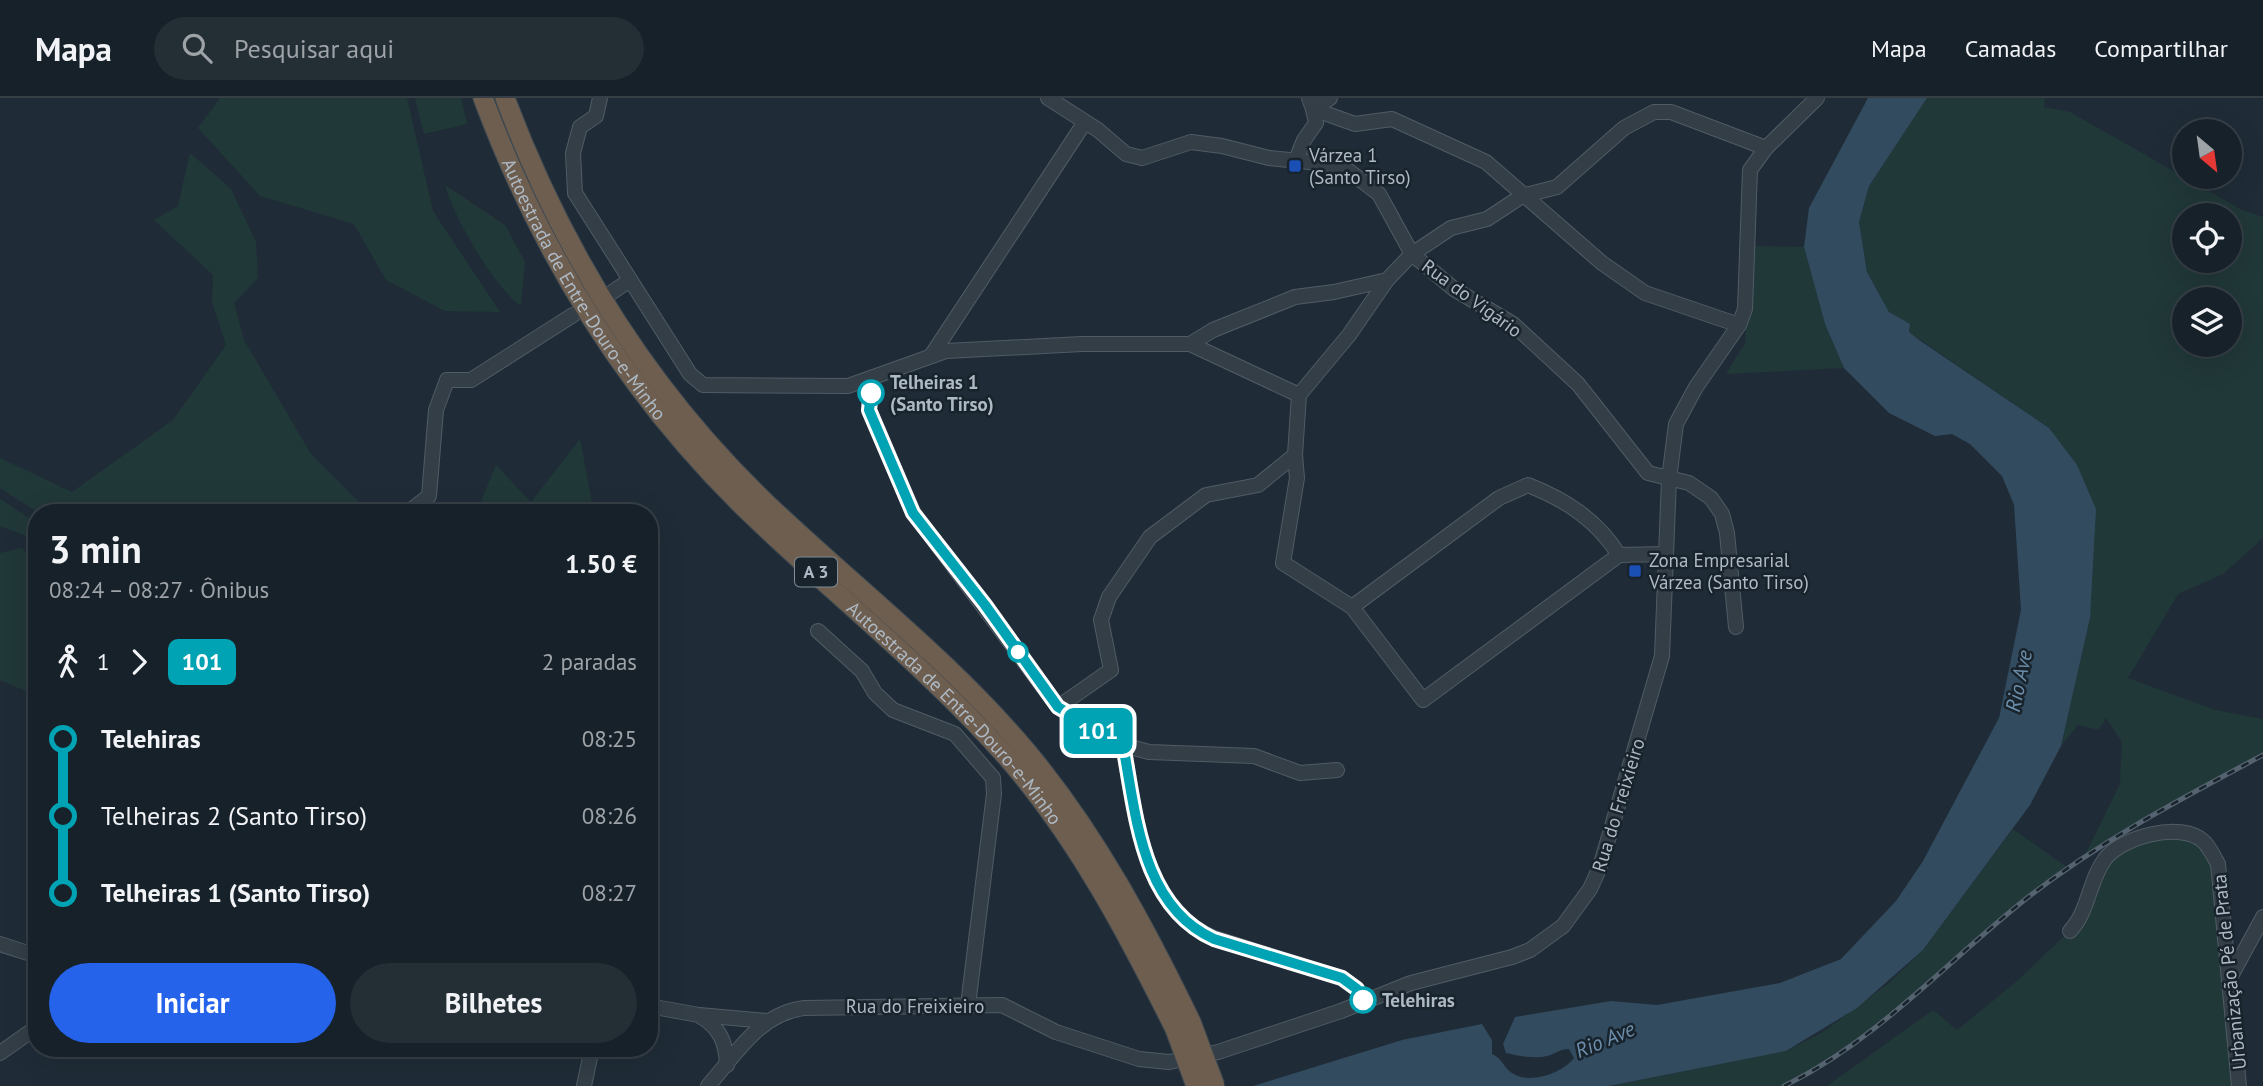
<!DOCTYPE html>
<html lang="pt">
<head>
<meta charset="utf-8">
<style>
	body { margin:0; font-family:"PT Sans",sans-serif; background:#242e35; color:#f1f3f6; height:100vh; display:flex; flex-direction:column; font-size:26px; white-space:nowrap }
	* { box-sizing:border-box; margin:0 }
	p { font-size:23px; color:#9ea3a8 }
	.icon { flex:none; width:38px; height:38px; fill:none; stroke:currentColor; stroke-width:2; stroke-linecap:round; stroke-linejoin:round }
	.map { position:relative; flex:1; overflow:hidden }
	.sheet { position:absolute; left:28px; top:406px; width:630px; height:553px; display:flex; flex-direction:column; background:#172129; border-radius:28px; box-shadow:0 7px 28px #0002,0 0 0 2px #363e46 }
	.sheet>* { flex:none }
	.badge { padding:0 14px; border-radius:10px; font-size:24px; line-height:46px }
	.needle { width:46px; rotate:151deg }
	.buttons { position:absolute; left:2172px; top:21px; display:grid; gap:14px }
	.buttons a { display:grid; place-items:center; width:70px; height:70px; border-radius:50%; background:#172129; box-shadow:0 7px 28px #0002,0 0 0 2px #363e46; font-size:35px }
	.map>.badge { position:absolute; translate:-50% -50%; box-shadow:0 0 0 4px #fff }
	.legs { display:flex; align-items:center; gap:10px; height:77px; padding:0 21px; font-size:23px }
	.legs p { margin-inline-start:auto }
	.headline { display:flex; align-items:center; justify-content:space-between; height:119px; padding:0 21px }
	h1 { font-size:38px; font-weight:700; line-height:52px }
	.button { display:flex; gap:14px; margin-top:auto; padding:14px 21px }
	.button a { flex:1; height:80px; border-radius:42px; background:#2563eb; color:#fff; font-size:28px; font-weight:700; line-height:80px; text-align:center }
	.button a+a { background:#242e35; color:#f1f3f6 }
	ul { padding:0 21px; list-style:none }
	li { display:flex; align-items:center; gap:24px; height:77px; font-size:26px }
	li i { display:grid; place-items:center; width:10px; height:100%; margin:0 9px; background:currentColor }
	li i::after { content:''; width:18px; height:18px; margin:-9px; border:5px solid; border-radius:50%; background:#172129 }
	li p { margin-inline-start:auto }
	li:first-child i { background:linear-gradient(#0000 50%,currentColor 0) }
	li:last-child i { background:linear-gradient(currentColor 50%,#0000 0) }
	header { display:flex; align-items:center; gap:42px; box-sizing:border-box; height:98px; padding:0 35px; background:#172129; border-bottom:2px solid #363e46 }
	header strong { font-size:33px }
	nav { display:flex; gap:38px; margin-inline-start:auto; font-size:24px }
	.search { width:490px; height:63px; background:#242e35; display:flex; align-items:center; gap:18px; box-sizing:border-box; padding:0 24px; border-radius:38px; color:#9ea3a8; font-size:26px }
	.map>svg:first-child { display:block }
	.green { fill:#213838; fill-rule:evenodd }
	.water { fill:#324b5f }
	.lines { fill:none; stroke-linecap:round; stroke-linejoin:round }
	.minor-casing { stroke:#505c65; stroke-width:16 }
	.highway-casing { stroke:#3d4952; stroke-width:21 }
	.minor { stroke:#333e47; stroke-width:14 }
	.highway { stroke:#6e5e4f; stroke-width:19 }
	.rail-casing { stroke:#54636f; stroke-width:5 }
	.rail { stroke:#18232c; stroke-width:2.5; stroke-dasharray:8; stroke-linecap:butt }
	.highway-bridge-casing { stroke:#3d4952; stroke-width:21; stroke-linecap:butt }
	.highway-bridge { stroke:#6e5e4f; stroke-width:19 }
	.line-1-casing { stroke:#fff; stroke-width:16 }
	.line-1 { stroke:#00a3b4; stroke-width:10 }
	.transit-dot { fill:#1a4fb4; stroke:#18232c; stroke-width:2.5 }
	.stop-1-dot { fill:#fff; stroke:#00a3b4; stroke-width:3.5 }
	.labels { text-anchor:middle; stroke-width:5; stroke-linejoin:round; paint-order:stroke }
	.shield { fill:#18232c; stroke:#808c96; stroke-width:2 }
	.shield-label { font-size:18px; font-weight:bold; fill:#adb9c4 }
	.poi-label { font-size:19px; fill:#adb9c4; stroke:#18232c; text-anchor:start }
	.street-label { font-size:19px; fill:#adb9c4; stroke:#18232c }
	.stop-label { font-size:19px; font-weight:bold; fill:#adb9c4; stroke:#18232c; text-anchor:start }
	.water-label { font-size:21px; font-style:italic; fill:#6c8eaa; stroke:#18232c }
</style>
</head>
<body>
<header>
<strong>Mapa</strong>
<div class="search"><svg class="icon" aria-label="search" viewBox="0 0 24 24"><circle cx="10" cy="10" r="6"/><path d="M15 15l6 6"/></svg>Pesquisar aqui</div>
<nav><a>Mapa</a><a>Camadas</a><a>Compartilhar</a></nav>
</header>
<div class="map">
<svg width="2263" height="988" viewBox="0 0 2263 988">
	<rect width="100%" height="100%" fill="#1f2c37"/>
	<g class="green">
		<path d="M 220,0 L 407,0 L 433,113 L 500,214 L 445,213 L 386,182 L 354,126 L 260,98 L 198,30 Z"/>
		<path d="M 415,0 L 461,0 L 467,26 L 424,36 Z"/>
		<path d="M 1927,0 L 2045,0 L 2044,9 L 2070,14 L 2242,112 L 2263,119 L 2263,440 L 2223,476 L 2178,496 L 2128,580 L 2215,612 L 2263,621 L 2263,655 L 2146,719 L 2084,759 L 2120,686 L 2122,644 L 2106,620 L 2099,632 L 2078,627 L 2061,648 L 2090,520 L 2049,330 L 1909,234 L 1910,226 L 1889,214 L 1867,174 L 1859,124 L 1869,88 ZM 2184,117 L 2230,117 L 2230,163 L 2184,163 ZM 2184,201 L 2230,201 L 2230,247 L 2184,247 Z"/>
		<path d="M 190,55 L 231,91 L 256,144 L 258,180 L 234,205 L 244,242 L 311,356 L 370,415 L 39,415 L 0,390 L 0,360 L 72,394 L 173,322 L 226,247 L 212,204 L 213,177 L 154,122 L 178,108 Z"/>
		<path d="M 445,87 L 505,127 L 525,164 L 521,208 C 494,189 454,120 445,87 Z"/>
		<path d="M 1751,148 L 1804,149 L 1825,226 L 1844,270 L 1726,276 L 1745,245 Z"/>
		<path d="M 580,341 L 594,415 L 476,415 L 496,367 L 531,404 Z"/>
		<path d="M 0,401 L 37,425 L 37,442 L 0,428 Z"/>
		<path d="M 21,450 L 37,465 L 37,598 L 0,582 L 0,455 Z"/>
		<path d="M 2013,731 L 2068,770 L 2009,815 L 1871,934 L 1819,969 L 1784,988 L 1610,988 L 1786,953 L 1823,934 L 1889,885 L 1923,852 Z"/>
		<path d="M 2183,734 L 2218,766 L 2239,988 L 1827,988 L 1933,912 L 1957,932 L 2016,884 L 2079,824 L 2100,772 L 2118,752 Z"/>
	</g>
	<path class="water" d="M 1868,0 L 1927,0 L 1869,88 L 1859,124 L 1867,174 L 1889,214 L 1910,226 L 1909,234 L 1922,244 L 2049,330 L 2077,367 L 2096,411 L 2090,520 L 2061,648 L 2030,707 L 1923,852 L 1857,910 L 1786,953 L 1609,988 L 1253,988 L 1402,942 L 1482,926 L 1492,942 L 1492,956 C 1503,961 1503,969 1512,975 C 1529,987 1563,975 1574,960 L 1569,951 C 1560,951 1555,956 1547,958 C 1534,961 1518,958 1506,955 L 1503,946 L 1515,919 L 1611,903 L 1657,907 L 1780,885 L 1841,861 L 1896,803 L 1923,763 L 1999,620 L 2021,512 L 2014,407 L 2002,378 L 1970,346 L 1952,336 L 1935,338 L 1889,315 L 1844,270 L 1825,226 L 1804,149 L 1809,110 Z"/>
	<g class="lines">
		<g class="minor-casing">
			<g id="minor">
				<path d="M 600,0 L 596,18 L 580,29 L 573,55 L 575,95 L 690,276 L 703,287 L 848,288 L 946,253 L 1082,246 L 1190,246 L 1213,232 L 1295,199 L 1334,194 L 1387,182 L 1412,156 L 1451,130 L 1487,121 L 1522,98 L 1557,89 L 1624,30 L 1654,14 L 1671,14 L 1766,50"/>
				<path d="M 1048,0 L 1098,32 L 1126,56 L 1142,60 L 1191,44 L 1222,48 L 1269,60 L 1320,65 L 1349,73 L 1379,96 L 1412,156 L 1454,191 L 1513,226 L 1578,286 L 1648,375 L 1689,385 L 1711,400 L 1722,416 L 1727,435 L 1736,529"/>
				<path d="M 1309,0 L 1313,11 L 1355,26 L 1392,21 L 1486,64 L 1602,165 L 1645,195 L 1739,227"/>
				<path d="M 1296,62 L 1304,42 L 1316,25 L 1313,11 L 1330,0"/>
				<path d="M 611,195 L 630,182"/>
				<path d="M 1190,246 L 1299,297 L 1349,237 L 1387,182"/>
				<path d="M 931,258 L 1085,24"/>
				<path d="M 870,281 L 869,312 L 913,414 L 1058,609 L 1123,647 C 1136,716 1141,809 1214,840 L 1341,880 L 1357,891 L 1363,902"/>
				<path d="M 1299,297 L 1295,357 L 1297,380 L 1283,465 L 1352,509 L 1423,602 L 1619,457 L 1666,456"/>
				<path d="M 407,415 L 429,398 L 436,312 L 447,282 L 471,282 L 573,217"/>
				<path d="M 1352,509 L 1499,400 L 1528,387 C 1566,402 1597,422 1619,457"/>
				<path d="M 818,533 L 862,573 L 875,595 L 893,612 L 955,636 L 993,680 L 994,696 L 968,907"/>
				<path d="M 1058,609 L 1111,572 L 1101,522 L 1109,499 L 1150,439 L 1206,397 L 1258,387 L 1295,357"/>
				<path d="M 1123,647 L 1149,654 L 1254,658 L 1300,675 L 1337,672"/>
				<path d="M 2070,833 C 2089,813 2089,782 2105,761 C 2121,739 2181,723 2203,743 C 2209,748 2214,759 2218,766 L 2239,988"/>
				<path d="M 0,846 L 37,858"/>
				<path d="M 2231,878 L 2263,819"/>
				<path d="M 649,908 L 699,917 L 767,923"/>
				<path d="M 700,918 C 720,930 726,944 727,967"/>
				<path d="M 0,955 L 37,929"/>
				<path d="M 584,988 L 592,950"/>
				<path d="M 708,988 C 735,957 760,915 804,910 L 1002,907 L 1056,934 L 1139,961 L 1169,964 L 1218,954 L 1341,913 L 1411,885 L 1512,859 L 1530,852 L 1563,828 L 1590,791 L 1600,769 L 1662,558 L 1669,381 L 1676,326 L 1696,289 L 1739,227 L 1745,211 L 1750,72 L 1766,50 L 1817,0"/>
			</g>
		</g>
		<g class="highway-casing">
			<g id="highway">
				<path id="s1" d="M 483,0 C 542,158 630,300 752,417 C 839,501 933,574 1012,665 C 1080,745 1128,837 1175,931"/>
				<path d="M 505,0 C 562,152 648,292 766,405 C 853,488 950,562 1028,655 C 1096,737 1145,829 1191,924"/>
			</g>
		</g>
		<use href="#minor" class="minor"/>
		<use href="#highway" class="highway"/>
		<g class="rail-casing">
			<path id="rail" d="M 1784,988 C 1878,942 1946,864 2027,800 C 2100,743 2181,701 2263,657"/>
		</g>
		<use href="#rail" class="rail"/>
		<g class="highway-bridge-casing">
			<g id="highway-bridge">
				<path d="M 1191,924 L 1215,988"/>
				<path d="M 1175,931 L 1196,988"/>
			</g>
		</g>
		<use href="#highway-bridge" class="highway-bridge"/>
	</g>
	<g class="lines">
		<g class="line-1-casing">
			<path id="line-1" d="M 871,295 L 869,312 L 913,415 L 985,507 L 1058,609 L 1123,647 C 1136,716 1141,808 1214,841 L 1342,880 L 1357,891 L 1363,902"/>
		</g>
		<use href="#line-1" class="line-1"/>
	</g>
	<g class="transit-dot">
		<rect x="1288" y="61" width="14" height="14" rx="3.5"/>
		<rect x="1628" y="466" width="14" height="14" rx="3.5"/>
	</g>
	<g class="stop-1-dot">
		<circle cx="871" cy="295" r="12"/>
		<circle cx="1018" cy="554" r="9"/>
		<circle cx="1363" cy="902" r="12"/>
	</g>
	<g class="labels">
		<rect class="shield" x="795" y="459.5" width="42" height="29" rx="5"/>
		<g class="shield-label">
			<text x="816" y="480">A 3</text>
		</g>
		<g class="poi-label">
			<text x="1309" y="64">Várzea 1<tspan x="1309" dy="22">(Santo Tirso)</tspan></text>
			<text x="1649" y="469">Zona Empresarial<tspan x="1649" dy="22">Várzea (Santo Tirso)</tspan></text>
		</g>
		<g class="street-label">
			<text dy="7" stroke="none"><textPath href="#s1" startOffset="217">Autoestrada de Entre-Douro-e-Minho</textPath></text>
			<text transform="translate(1472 200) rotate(36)" y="7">Rua do Vigário</text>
			<text dy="7" stroke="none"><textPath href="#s1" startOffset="784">Autoestrada de Entre-Douro-e-Minho</textPath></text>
			<text transform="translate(1618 707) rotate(-73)" y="7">Rua do Freixieiro</text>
			<text transform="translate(2229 874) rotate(-96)" y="7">Urbanização Pé de Prata</text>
			<text x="915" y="915">Rua do Freixieiro</text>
		</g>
		<g class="stop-label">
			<text x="890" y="291">Telheiras 1<tspan x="890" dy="22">(Santo Tirso)</tspan></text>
			<text x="1382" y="909">Telehiras</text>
		</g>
		<g class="water-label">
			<text transform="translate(2019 583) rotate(-78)" y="7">Rio Ave</text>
			<text transform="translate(1605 942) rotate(-23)" y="7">Rio Ave</text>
		</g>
	</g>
</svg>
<div class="buttons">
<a><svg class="needle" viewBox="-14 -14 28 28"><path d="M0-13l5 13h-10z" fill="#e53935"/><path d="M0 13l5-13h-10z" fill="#9ea3a8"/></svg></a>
<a><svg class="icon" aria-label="locate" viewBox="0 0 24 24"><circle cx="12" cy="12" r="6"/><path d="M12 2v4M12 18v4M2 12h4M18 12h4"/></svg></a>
<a><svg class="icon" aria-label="layers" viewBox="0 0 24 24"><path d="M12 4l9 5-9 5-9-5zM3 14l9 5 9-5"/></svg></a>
</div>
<b class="badge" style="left:1098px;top:633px;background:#00a3b4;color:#fff">101</b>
<section class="sheet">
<div class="headline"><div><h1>3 min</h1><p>08:24 – 08:27 · Ônibus</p></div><b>1.50 €</b></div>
<div class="legs"><svg class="icon" aria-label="walk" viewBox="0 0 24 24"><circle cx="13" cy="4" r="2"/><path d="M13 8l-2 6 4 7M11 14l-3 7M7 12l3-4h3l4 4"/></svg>1<svg class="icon" aria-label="forward" viewBox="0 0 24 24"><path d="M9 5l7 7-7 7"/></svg><b class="badge" style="background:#00a3b4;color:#fff">101</b><p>2 paradas</p></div>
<ul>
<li><i style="color:#00a3b4"></i><b>Telehiras</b><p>08:25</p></li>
<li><i style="color:#00a3b4"></i><span>Telheiras 2 (Santo Tirso)</span><p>08:26</p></li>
<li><i style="color:#00a3b4"></i><b>Telheiras 1 (Santo Tirso)</b><p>08:27</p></li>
</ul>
<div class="button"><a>Iniciar</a><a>Bilhetes</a></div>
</section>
</div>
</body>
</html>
